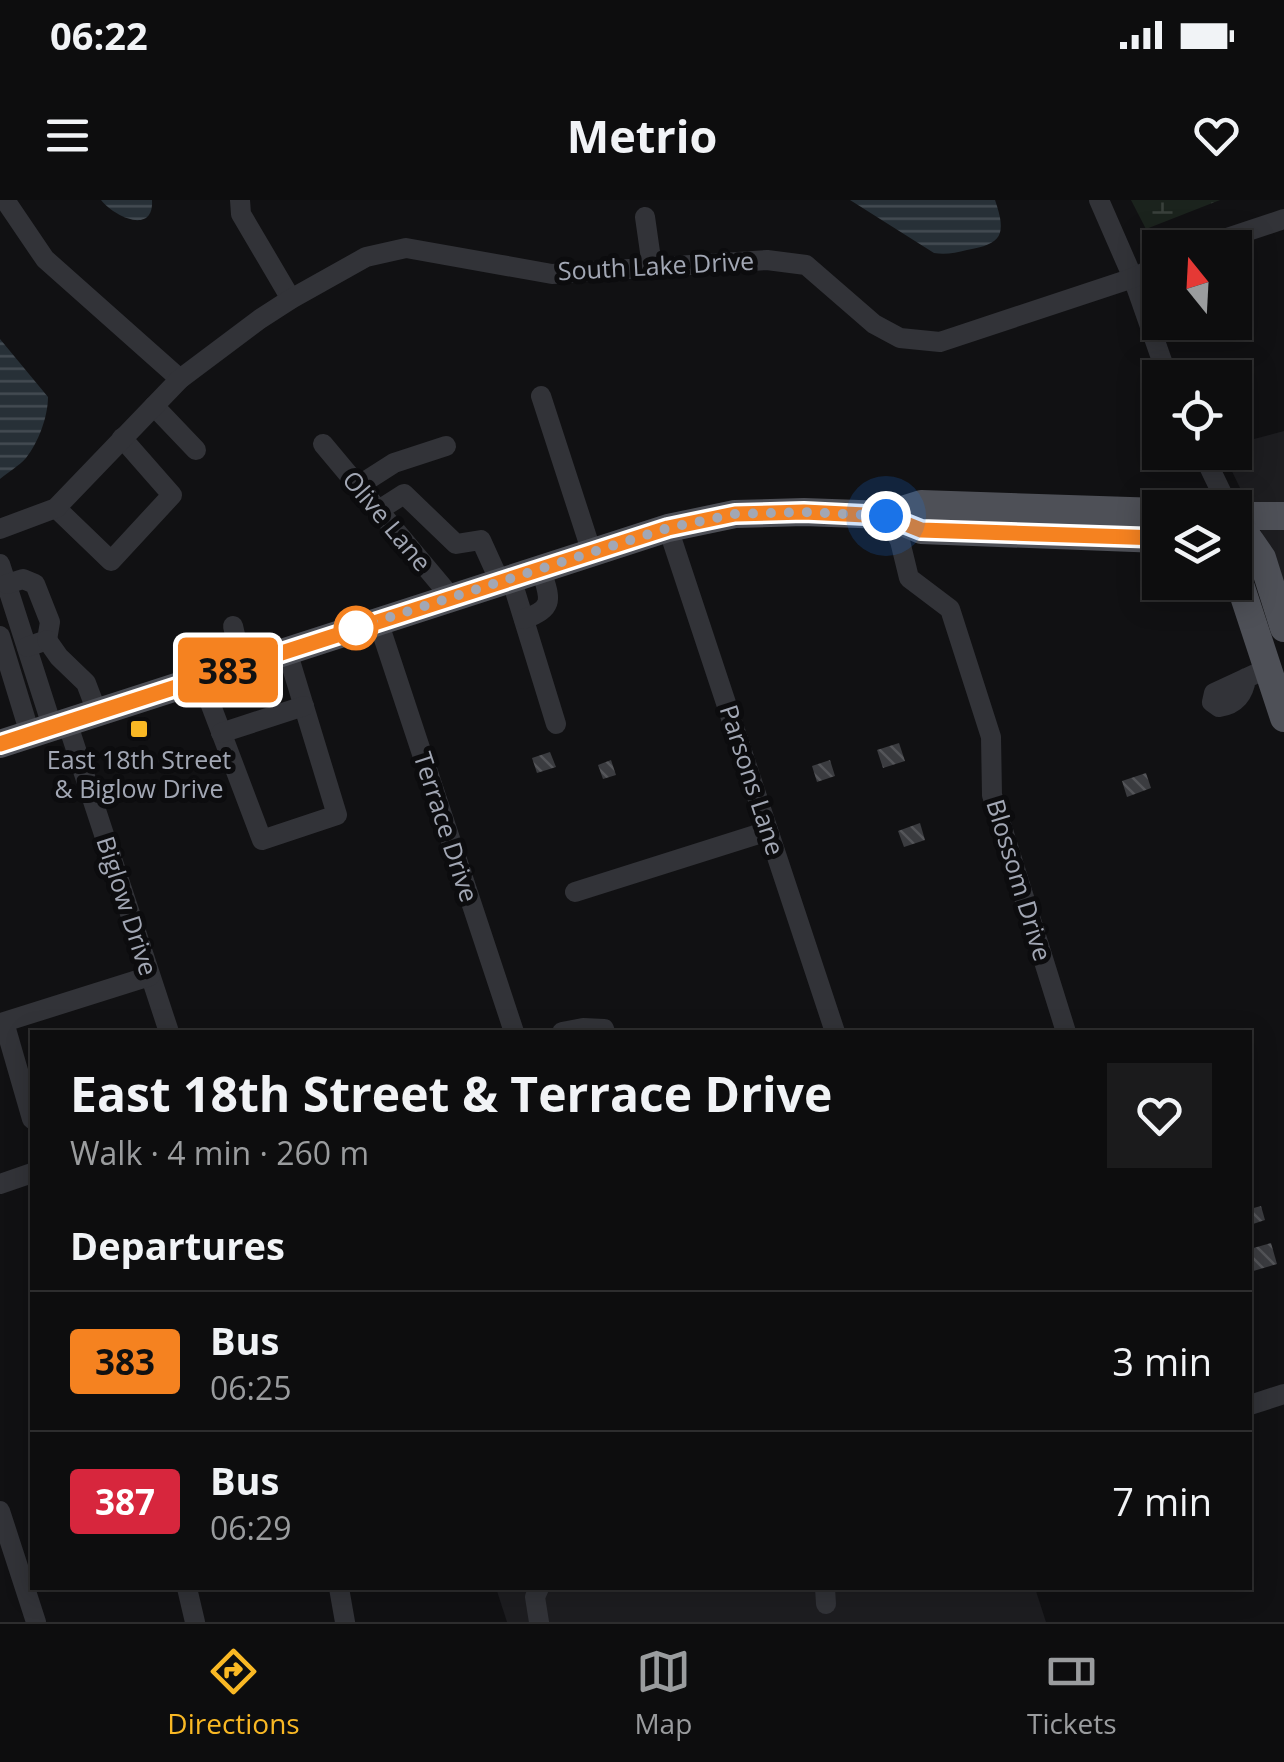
<!DOCTYPE html>
<html lang="en">
<head>
<meta charset="utf-8">
<style>
	body { margin:0; font-family:"Open Sans",sans-serif; background:#1b1b1c; color:#f1f3f6; height:100vh; display:flex; flex-direction:column; font-size:38px; white-space:nowrap }
	* { box-sizing:border-box; margin:0 }
	p { font-size:32px; color:#9a9c9e }
	.icon { flex:none; width:55px; height:55px; fill:none; stroke:currentColor; stroke-width:2; stroke-linecap:round; stroke-linejoin:round }
	.map { position:relative; flex:1; overflow:hidden }
	.sheet { position:absolute; left:30px; top:830px; width:1222px; height:560px; display:flex; flex-direction:column; background:#0d0d0e; border-radius:0px; box-shadow:0 5px 25px #0003,0 0 0 2px #2d2d2e }
	.sheet>* { flex:none }
	.badge { padding:0 20px; border-radius:8px; font-size:35px; line-height:65px }
	.needle { width:65px; rotate:342deg }
	.tools { position:absolute; left:1142px; top:30px; display:grid; gap:20px }
	.tools a { display:grid; place-items:center; width:110px; height:110px; border-radius:0px; background:#0d0d0e; box-shadow:0 5px 25px #0003,0 0 0 2px #2d2d2e; font-size:50px }
	.you { position:absolute; width:50px; height:50px; margin:-25px; border:8px solid #fff; border-radius:50%; background:#1a73e8; box-shadow:0 0 0 15px #1a73e833 }
	.map>.badge { position:absolute; translate:-50% -50%; box-shadow:0 0 0 5px #fff }
	h2 { padding:0 40px; font-size:38px; line-height:90px }
	.round { display:grid; place-items:center; flex:none; width:105px; height:105px; border-radius:0px; background:#1b1b1c }
	.summary { display:flex; align-items:center; justify-content:space-between; height:170px; padding:0 40px }
	h1 { font-size:48px; font-weight:700; line-height:75px }
	ul { padding:0; list-style:none }
	li { display:flex; align-items:center; gap:30px; height:140px; padding:0 40px; border-top:2px solid #2d2d2e }
	li div { flex:1 }
	li b { display:block; font-size:38px }
	li em { font-style:normal }
	li .badge { min-width:110px; font-weight:700; text-align:center }
	.status { display:flex; justify-content:space-between; align-items:center; height:70px; padding:0 50px; background:#0d0d0e; direction:ltr }
	.status svg { height:28px; fill:currentColor }
	header { display:flex; justify-content:space-between; align-items:center; height:130px; padding:0 40px; background:#0d0d0e; font-size:45px; font-weight:700 }
	.tabs { display:flex; justify-content:space-around; align-items:center; height:140px; border-top:2px solid #2d2d2e; background:#0d0d0e; font-size:28px; color:#9a9c9e }
	.tabs a { display:grid; justify-items:center; gap:5px }
	.tabs .selected { color:#f9b824 }
	.map>svg:first-child { display:block }
	.built { fill:#1d1d20 }
	.wetland { fill:url(#wetland-marsh) }
	.water { fill:url(#water-rules) }
	.building { fill:url(#building-back-hatch) }
	.lines { fill:none; stroke-linecap:round; stroke-linejoin:round }
	.minor { stroke:#323338; stroke-width:20 }
	.major { stroke:#4e5057; stroke-width:28 }
	.line-casing { stroke:#fff; stroke-width:22 }
	.line { stroke:#f58220; stroke-width:15 }
	.walk { stroke:#a2a7b4; stroke-width:10; stroke-dasharray:0 18 }
	.stop-dot { fill:#fff; stroke:#f58220; stroke-width:5 }
	.poi-dot { fill:#f9b824; stroke:#0c0c0e; stroke-width:4 }
	.labels { text-anchor:middle; stroke-width:10; stroke-linejoin:round; paint-order:stroke }
	.street-label { font-size:25px; fill:#a2a7b4; stroke:#0c0c0e }
	.poi-label { font-size:25px; fill:#a2a7b4; stroke:#0c0c0e }
</style>
</head>
<body>
<div class="status"><b>06:22</b><svg viewBox="0 0 49 12"><path d="M0 12V9h3v3zM5 12V6h3v6zM10 12V3h3v9zM15 12V0h3v12zM26 1h20v11H26zM47 4h2v5h-2z"/></svg></div>
<header><svg class="icon" aria-label="menu" viewBox="0 0 24 24"><path d="M4 6h16M4 12h16M4 18h16"/></svg>Metrio<svg class="icon" aria-label="heart" viewBox="0 0 24 24"><path d="M12 20l-8-8c-3-5 5-10 8-4 3-6 11-1 8 4z"/></svg></header>
<div class="map">
<svg width="1284" height="1422" viewBox="0 0 1284 1422">
	<defs>
		<pattern id="wetland-marsh" width="20" height="14" patternUnits="userSpaceOnUse" patternTransform="scale(2.5)"><rect width="20" height="14" fill="#1b231d"/><path d="M1 5h8M5 5V1M11 12h8M15 12V8" fill="none" stroke="#39403b"/></pattern>
		<pattern id="water-rules" width="6" height="5" patternUnits="userSpaceOnUse" patternTransform="scale(2.5)"><rect width="6" height="5" fill="#273037"/><path d="M0 2.5h6" fill="none" stroke="#434b52"/></pattern>
		<pattern id="building-back-hatch" width="6" height="6" patternUnits="userSpaceOnUse" patternTransform="scale(2.5)"><rect width="6" height="6" fill="#3b3c40"/><path d="M-1 5l2 2M0 0l6 6M5-1l2 2" fill="none" stroke="#545559"/></pattern>
	</defs>
	<rect width="100%" height="100%" fill="#111113"/>
	<g class="built">
		<path d="M 1284,231 L 1284,399 L 1261,331 L 1223,253 L 1235,252 L 1235,244 Z"/>
		<path d="M 496,1388 L 1035,1388 L 1046,1422 L 507,1422 Z"/>
	</g>
	<path class="wetland" d="M 1131,0 L 1220,0 L 1146,29 Z"/>
	<g class="water">
		<path d="M 101,0 L 152,0 C 154,36 113,16 101,0 Z"/>
		<path d="M 850,0 L 995,0 C 1007,35 1002,44 967,50 C 955,53 945,55 934,53 Z"/>
		<path d="M 0,139 L 48,197 C 48,217 38,243 26,258 C 19,266 8,272 0,279 Z"/>
	</g>
	<g class="building">
		<path d="M 899,543 L 905,561 L 883,568 L 877,550 Z"/>
		<path d="M 550,552 L 556,567 L 537,573 L 532,558 Z"/>
		<path d="M 611,560 L 616,575 L 603,579 L 598,565 Z"/>
		<path d="M 830,560 L 835,576 L 817,582 L 812,566 Z"/>
		<path d="M 1146,573 L 1151,588 L 1127,597 L 1122,581 Z"/>
		<path d="M 920,623 L 925,640 L 904,647 L 898,631 Z"/>
		<path d="M 1261,1006 L 1265,1020 L 1250,1025 L 1250,1009 Z"/>
		<path d="M 1271,1043 L 1277,1064 L 1250,1072 L 1250,1049 Z"/>
	</g>
	<g class="lines">
		<g class="minor">
			<path d="M 5,0 L 45,59 L 180,179"/>
			<path d="M 240,0 L 241,14 L 291,99"/>
			<path d="M 1099,0 L 1133,78 L 1168,178"/>
			<path d="M 645,17 L 652,66"/>
			<path d="M 1197,48 L 1284,19"/>
			<path d="M 541,196 L 592,353"/>
			<path d="M 154,206 L 196,250"/>
			<path d="M 323,244 L 451,397"/>
			<path d="M 1202,252 L 1229,308"/>
			<path d="M 358,286 L 394,263 L 446,246"/>
			<path d="M 56,308 L 111,361 L 172,295 L 122,238"/>
			<path d="M 379,310 L 404,294 L 456,344 L 481,340 L 500,382"/>
			<path d="M 886,315 L 900,341 L 909,378 L 950,409 L 991,537 L 992,595 L 1066,832"/>
			<path d="M 668,328 L 835,832"/>
			<path d="M 0,329 L 56,308 L 180,179 L 260,119 L 291,99 L 366,57 L 406,48 L 552,74 L 767,60 L 806,65 L 874,124 L 900,138 L 940,142 L 1133,78 L 1160,65"/>
			<path d="M 0,364 L 52,526"/>
			<path d="M 511,378 L 556,524"/>
			<path d="M 7,384 L 23,379 L 35,384 L 50,422 L 47,440 L 27,447"/>
			<path d="M 524,419 C 557,408 549,397 541,369"/>
			<path d="M 378,421 L 514,832"/>
			<path d="M 233,426 L 242,465"/>
			<path d="M 0,436 L 30,534"/>
			<path d="M 47,440 L 59,457 L 86,483 L 97,512"/>
			<path d="M 1246,478 C 1244,494 1236,505 1219,507 L 1212,502 L 1214,493 L 1268,468"/>
			<path d="M 201,479 L 262,640 L 337,615 L 287,451"/>
			<path d="M 67,522 L 169,832"/>
			<path d="M 221,533 L 304,506"/>
			<path d="M 575,692 L 768,631"/>
			<path d="M 562,832 L 583,828 L 604,829 L 605,832"/>
			<path d="M 32,919 L 4,822 L 150,776"/>
			<path d="M 0,984 L 32,973"/>
			<path d="M 1250,1205 L 1284,1194"/>
			<path d="M 0,1311 L 36,1422"/>
			<path d="M 187,1388 L 195,1422"/>
			<path d="M 339,1388 L 345,1422"/>
			<path d="M 825,1388 L 826,1404"/>
			<path d="M 539,1422 L 535,1397 L 539,1388"/>
		</g>
		<g class="major">
			<path d="M 886,315 L 921,330 L 1160,339"/>
			<path d="M 1235,316 L 1284,316"/>
			<path d="M 1235,319 L 1262,358 L 1284,428"/>
			<path d="M 1235,369 L 1284,518"/>
			<path d="M 0,544 L 668,328 L 735,314 L 804,312 L 886,315 L 921,304 L 1160,312"/>
		</g>
	</g>
	<g class="lines">
		<g class="line-casing">
			<path id="line" d="M 0,544 L 668,328 L 735,314 L 804,312 L 886,316 L 921,330 L 1160,338"/>
		</g>
		<use href="#line" class="line"/>
		<path class="walk" d="M 356,428 L 668,328 L 735,314 L 804,312 L 886,316"/>
	</g>
	<circle class="stop-dot" cx="356" cy="428" r="20"/>
	<rect class="poi-dot" x="129" y="519" width="20" height="20" rx="5"/>
	<g class="labels">
		<g class="street-label">
			<text transform="translate(656 66) rotate(-3)" y="9">South Lake Drive</text>
			<text transform="translate(387 321) rotate(50)" y="9">Olive Lane</text>
			<text transform="translate(752 580) rotate(72)" y="9">Parsons Lane</text>
			<text transform="translate(446 627) rotate(72)" y="9">Terrace Drive</text>
			<text transform="translate(1019 680) rotate(73)" y="9">Blossom Drive</text>
			<text transform="translate(127 706) rotate(72)" y="9">Biglow Drive</text>
		</g>
		<g class="poi-label">
			<text x="139" y="569">East 18th Street<tspan x="139" dy="29">&amp; Biglow Drive</tspan></text>
		</g>
	</g>
</svg>
<div class="tools">
<a><svg class="needle" viewBox="-14 -14 28 28"><path d="M0-13l5 13h-10z" fill="#e53935"/><path d="M0 13l5-13h-10z" fill="#9a9c9e"/></svg></a>
<a><svg class="icon" aria-label="locate" viewBox="0 0 24 24"><circle cx="12" cy="12" r="6"/><path d="M12 2v4M12 18v4M2 12h4M18 12h4"/></svg></a>
<a><svg class="icon" aria-label="layers" viewBox="0 0 24 24"><path d="M12 4l9 5-9 5-9-5zM3 14l9 5 9-5"/></svg></a>
</div>
<div class="you" style="left:886px;top:316px"></div>
<b class="badge" style="left:228px;top:470px;background:#f58220;color:#111">383</b>
<section class="sheet">
<div class="summary"><div><h1>East 18th Street &amp; Terrace Drive</h1><p>Walk · 4 min · 260 m</p></div><a class="round"><svg class="icon" aria-label="heart" viewBox="0 0 24 24"><path d="M12 20l-8-8c-3-5 5-10 8-4 3-6 11-1 8 4z"/></svg></a></div>
<h2>Departures</h2>
<ul>
<li><span class="badge" style="background:#f58220;color:#111">383</span><div><b>Bus</b><p>06:25</p></div><em>3 min</em></li>
<li><span class="badge" style="background:#d7263d;color:#fff">387</span><div><b>Bus</b><p>06:29</p></div><em>7 min</em></li>
</ul>
</section>
</div>
<nav class="tabs">
<a class="selected"><svg class="icon" aria-label="directions" viewBox="0 0 24 24"><path d="M12 3l9 9-9 9-9-9zM9 14v-3h6M13 9l2 2-2 2"/></svg>Directions</a>
<a><svg class="icon" aria-label="map" viewBox="0 0 24 24"><path d="M3 6l6-2 6 2 6-2v14l-6 2-6-2-6 2zM9 4v14M15 6v14"/></svg>Map</a>
<a><svg class="icon" aria-label="tickets" viewBox="0 0 24 24"><path d="M3 7h18v10H3zM15 7v10"/></svg>Tickets</a>
</nav>
</body>
</html>
